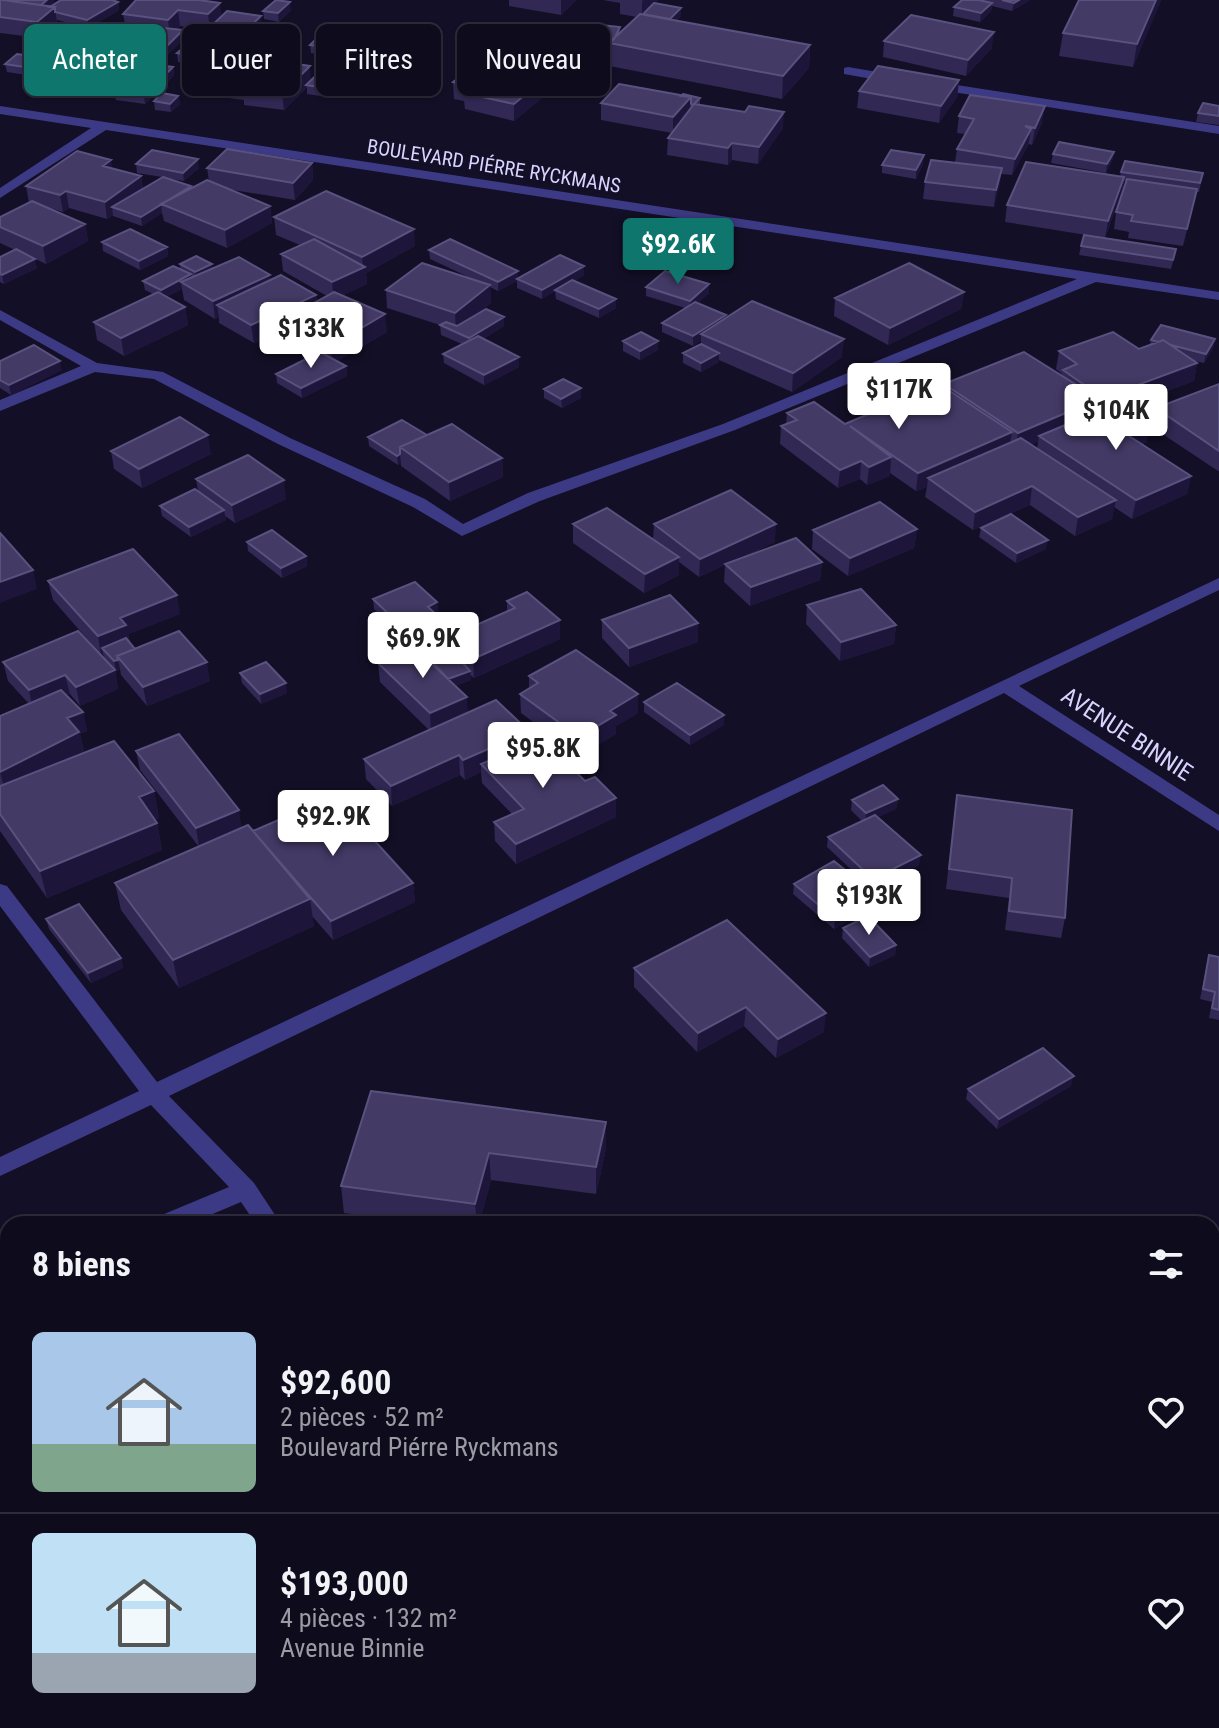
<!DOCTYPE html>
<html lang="fr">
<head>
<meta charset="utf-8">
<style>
  :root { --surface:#0e0b1c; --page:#171425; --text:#f1f3f6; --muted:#9b9ba3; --line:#2e2b3b; --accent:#0f766e }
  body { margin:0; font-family:"Roboto Condensed",sans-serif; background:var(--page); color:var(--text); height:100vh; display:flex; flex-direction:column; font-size:30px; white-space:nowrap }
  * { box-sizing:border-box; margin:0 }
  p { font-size:26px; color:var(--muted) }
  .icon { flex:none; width:44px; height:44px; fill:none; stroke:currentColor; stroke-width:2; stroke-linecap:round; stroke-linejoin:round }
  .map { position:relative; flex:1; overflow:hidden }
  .drawer { position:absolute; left:0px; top:1216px; width:1220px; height:512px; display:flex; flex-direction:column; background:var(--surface); border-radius:24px 24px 0 0; box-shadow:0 2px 6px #0004,0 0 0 2px var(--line) }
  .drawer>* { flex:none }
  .banner { position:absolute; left:24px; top:24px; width:800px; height:72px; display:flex; gap:16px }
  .price { position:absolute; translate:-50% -68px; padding:0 18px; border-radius:8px; background:#fff; color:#222; font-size:26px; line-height:52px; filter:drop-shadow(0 2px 4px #0008) }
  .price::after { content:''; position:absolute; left:50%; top:48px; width:24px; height:18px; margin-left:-12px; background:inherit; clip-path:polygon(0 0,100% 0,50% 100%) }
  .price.on { background:var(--accent); color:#fff }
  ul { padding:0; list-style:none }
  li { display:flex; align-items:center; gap:24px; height:200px; padding:0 32px }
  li+li { border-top:2px solid var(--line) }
  li span { display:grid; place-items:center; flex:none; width:224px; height:160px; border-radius:12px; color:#555 }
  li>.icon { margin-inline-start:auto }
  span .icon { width:96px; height:96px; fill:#fffc; stroke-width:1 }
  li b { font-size:34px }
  h2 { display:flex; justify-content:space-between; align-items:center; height:96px; padding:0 32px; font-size:34px }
  .tag { padding:0 28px; border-radius:12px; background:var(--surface); box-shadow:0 2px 6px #0004,0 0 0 2px var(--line); font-size:28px; line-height:72px }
  .tag.on { background:var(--accent); color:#fff }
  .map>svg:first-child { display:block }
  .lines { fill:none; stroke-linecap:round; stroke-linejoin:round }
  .minor { fill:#3d3a85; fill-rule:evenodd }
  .wall { fill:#312854; fill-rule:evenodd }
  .shaded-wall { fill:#1d163a }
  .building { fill:#433a66; stroke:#5a527e; stroke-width:2 }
  .labels { text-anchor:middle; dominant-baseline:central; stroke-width:6; stroke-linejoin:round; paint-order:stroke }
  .far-street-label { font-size:20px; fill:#d9d4ff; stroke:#130f26 }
  .street-label { font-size:24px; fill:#d9d4ff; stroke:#130f26 }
</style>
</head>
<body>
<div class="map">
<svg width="1219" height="1728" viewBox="0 0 1219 1728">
  <rect width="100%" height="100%" fill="#130f26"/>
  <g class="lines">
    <path class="minor" d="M848,67L895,75L901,79L895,83L844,74V68Z
      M931,81L1219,126V134L927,88V82Z
      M0,106L1219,292V300L1096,282L735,430L540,501L462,536L413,507L278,444L154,379L95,372L0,411V400L81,366L0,320V310L97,363L163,372L290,438L425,499L463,524L528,493L723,424L1077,279L106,130L0,198V188L91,128L0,114Z
      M1219,578V590L1019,686L1219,815V831L1004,693L169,1096L254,1183L281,1224H256L241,1202L189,1224H153L157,1217L229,1187L151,1105L0,1176V1157L139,1091L0,906V884L7,886L157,1082Z
      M8,1286V1313L0,1316V1289Z
      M598,1720H629L632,1728H601Z"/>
  </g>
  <path class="wall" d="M0,0L55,3L118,2L119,10L89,28L57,20V23L40,38L0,33Z
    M136,0L222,16L262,24L240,45L206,40L205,32L207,30L180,26L177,29L184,39L167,55L160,54V57L151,64L173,67L174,75L145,104L116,100L114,92L130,77L120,75L121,79L105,93L56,85L54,76L102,68L101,63L146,46V44L157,34L126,29L123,14Z
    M509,0H576L561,15L509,6Z
    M603,0H658L655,3L681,16L676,21L810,45L809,68L782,99L609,66V55L606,60L567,56V48L620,27V32L637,17L620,14V3Z
    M962,0H1030L1012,11L992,6L991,11L980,22L953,16L954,7Z
    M1079,0H1161L1133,67L1059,56L1063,33Z
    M291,10L279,22L264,19L263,11Z
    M884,41L992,48L966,76L883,57Z
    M310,45L359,46L357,48L376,59L358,73L334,98L307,94V87L284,110L244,105V100L214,96L212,79L222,69L178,62L177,53L240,56L311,81L341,64L347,58L311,53Z
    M5,64L37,65L26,75L7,72Z
    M560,66V83L514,121L465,109L464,101L454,99L453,82Z
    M959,80L957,97L939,123L857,108L859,91Z
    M178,96L180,104L171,112L155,110L154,101Z
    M681,96L700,98V104L783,128L758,164L732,160L728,165L667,155L668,138L672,133L601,120V103Z
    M1219,106V125L1196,122L1198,113Z
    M959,116L1042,123L1032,145L1029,144L1012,175L1001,174L994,207L923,199L925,182L955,162L957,149L965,134L957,133Z
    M1114,152L1112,161L1106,173L1051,163L1053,154Z
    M312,163L313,180L295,200L227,189L270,206L272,223L227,248L164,221L162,213L142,226L113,216V215L107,219L69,208L63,212L46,207L85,224L88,241L46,264L31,257L37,268L4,284L0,282V257L15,250L0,243V217L29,203L26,186L113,169L141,176L143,189L162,177L137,173L136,164L199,168L184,181L165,178L191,188L209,181L207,168Z
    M923,164L916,179L882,173V165Z
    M1121,172L1203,173L1199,192H1197L1183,246L1128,238L1129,232L1114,229L1116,212L1126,181H1124L1121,194L1105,238L1005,222L1007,205L1120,177Z
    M274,217L415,246L366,273L367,284L343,295L387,332L337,361L346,366L347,376L302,398L277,383L276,374L313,355L294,346L293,324L254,343L219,323V317L215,319L184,300L182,289L166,297L185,307L188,325L124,356L97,340L94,322L153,294L145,290L143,281L180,269V264L213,269L271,280L316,295L317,301L327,296L283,271L281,254L300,245L276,235Z
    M102,242L167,247L168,256L140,270L103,251Z
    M1081,246L1174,258L1171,269L1079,255Z
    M429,250L518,278L584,266V275L574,281L616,299V308L599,318L556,299L555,291L542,299L517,288V281L498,291L490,287L491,303L479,313L504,326L483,339L519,367L484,385L444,363L443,354L462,344L441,335L440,325L387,308L386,290L477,281L430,259Z
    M709,284V293L698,303L726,315V318L842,357L792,392L719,360V362L701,372L683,363V353L701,344V340L693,346L662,332V323L685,308L646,296V287Z
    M964,292L961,309L888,345L834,316L835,298Z
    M1215,339L1213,348L1204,363L1195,361L1197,363L1194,381L1124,407L1147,442L1142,444L1191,476L1187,494L1132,519L1114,507L1112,519L1075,536L1030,505L973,530L925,497L927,487L916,491L890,473V476L867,485L860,479L838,488L780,444L781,426L786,424L787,413L845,424L943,387L944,384L1062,376V374L1056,369L1059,351L1139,349L1150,345L1151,340ZM1038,442L1037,449L1031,445Z
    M623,341L658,350L640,360L623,351Z
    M0,361L62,370L11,395L0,388Z
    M1219,384V471H1218L1152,427L1156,408Z
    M581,388V398L562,408L544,398V389Z
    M427,435L502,458L503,477L450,501L401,466V463L398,465L369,446L368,437Z
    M111,451L211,454L142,488L114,469Z
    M196,479L286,499L235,523L225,516L226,520L191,537L162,516L160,506L198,491Z
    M573,524L653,539L654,524L775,542L742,558L822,562L820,580L750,606L724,582L725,565L699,577L679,562V575L644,593L573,543Z
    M981,528L1046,549L1016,563L979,537Z
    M917,529L914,548L848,576L812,549L813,530Z
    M247,542L306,556L307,566L282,578L248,551Z
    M48,581L180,614L128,634L130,642L135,649L210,681L147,706L121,675L120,669L116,671L104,658L103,654L101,655L53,600Z
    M373,599L437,602L438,612L435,613L452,636L507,612V601L560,639L474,678L470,675L471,680L455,686L468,713L534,741L616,817L516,864L495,841L494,822L512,814L482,783L481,772L465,780L460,775L392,806L366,779L364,759L429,730L380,682L378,663L419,652L374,609Z
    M807,605L896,625L894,644L840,661L806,624Z
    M602,620L698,642L629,667L602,638Z
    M3,662L115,670L118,689L80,706L70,694L66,695L83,712L87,731L80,734L84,751L65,760L154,791L159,818L155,820L157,823L162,850L47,898L0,831V716L29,704L8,681Z
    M240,673L287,693L261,704L242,683Z
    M529,676L638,694V713L616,726V734L579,756L521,713L520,694L529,688Z
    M644,702L724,715V725L690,745L644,712Z
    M136,751L242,828L413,883L415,902L333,940L312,916L314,926L179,988L121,910L115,883L199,847L140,770Z
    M957,795L1065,918L1061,938L1005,930L1009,898L946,889Z
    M898,799L896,809L878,817L919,865L872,889L827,847L828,837L862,821L851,810L852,800Z
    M794,884L876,895L875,905L834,929L793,894Z
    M46,919L121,958L123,968L91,983L49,929Z
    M843,928L896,945L895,955L869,967L842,938Z
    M1209,955L1219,957V1020L1209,1018L1212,1002L1200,999Z
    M634,968L824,1032L776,1058L744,1026L697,1052L634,987Z
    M1071,1086L997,1129L966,1099L968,1089Z
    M606,1122V1149L596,1194L491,1180L479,1224H428L344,1213L341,1186Z
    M1212,1510L1219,1512V1672L1212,1671Z
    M8,1583V1620L0,1599V1595Z
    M345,1720H440L441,1724L435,1728H350Z"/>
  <path class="shaded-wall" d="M47,0H54L55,3L47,9L35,10Z
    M561,0H576L561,15Z
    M643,0H658L642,18V2Z
    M1019,0H1030L1012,11L1014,3Z
    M1156,0H1161L1160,4L1133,67L1137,44Z
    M118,2L119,10L89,28L87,20Z
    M290,2L291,10L279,22L278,13Z
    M220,3L222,19L210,30L208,14Z
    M992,3L991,11L980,22L981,13Z
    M55,7L57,23L40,38L37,22Z
    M681,8V16L660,38V30Z
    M178,10L180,26L170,36L168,20Z
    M261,16L262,24L240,45L239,37Z
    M183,30L184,39L167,55L166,47Z
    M994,32L992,48L966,76L968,60Z
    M359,37V46L347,58V50Z
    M810,45L809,68L782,99L783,76Z
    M609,46V55L606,60V52Z
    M159,48L160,57L134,77L133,69Z
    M239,49L240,58L227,70L226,61Z
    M375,51L376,59L358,73L334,98L333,89L357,65Z
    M36,57L37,65L26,75L24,67Z
    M310,66L311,82L284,110L282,94Z
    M560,66V83L514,121V104Z
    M173,67L174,75L145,104L144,96Z
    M120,71L121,79L105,93L104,84Z
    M959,80L957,97L939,123L941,106Z
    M178,96L180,104L171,112L170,104Z
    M691,97L690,114L673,133V117Z
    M1045,106L1042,123L1032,145L1035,128Z
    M784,112L783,128L758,164L759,147Z
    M1031,129L1028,146L1012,175L1015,159Z
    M732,143V160L728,165V148Z
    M1114,152L1112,161L1106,173L1107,164Z
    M924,155L923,164L916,179V170Z
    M198,159L199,168L184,181L183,173Z
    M111,160L114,177L103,166Z
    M312,163L313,180L295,200L293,183Z
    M1002,168L1000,185L994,207L996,190Z
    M141,176L143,193L112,207L113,215L107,219L105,202Z
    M1124,177L1121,194L1105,238L1108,221Z
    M1197,189L1194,206L1183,246L1187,229Z
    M66,191L69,208L63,212L60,195Z
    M161,204L162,213L142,226L141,217Z
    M270,206L272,223L227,248L225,230Z
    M85,224L88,241L46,264L43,246Z
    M414,229L415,246L366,273L367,284L334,300L332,282L363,268L362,257Z
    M167,247L168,256L140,270L139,261Z
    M35,259L37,268L4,284L2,275Z
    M212,264L213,273L197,281L195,272Z
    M584,266V275L542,299V290Z
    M518,271V279H517V281L498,291V282Z
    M191,274L193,283L181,282L182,289L163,299L161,290Z
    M270,275L272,293L217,305L219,317L215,319L213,301Z
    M709,284V293L690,310V301Z
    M490,285L491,303L456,331L455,313Z
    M964,292L961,309L888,345L890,328Z
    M316,295L318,312L292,315L293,324L254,343L251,325Z
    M616,299V308L599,318V309Z
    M185,307L188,325L124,356L121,338Z
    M385,314L387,332L332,364L331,346Z
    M726,315L725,324L701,334V340L693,346V336Z
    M504,317V326L469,347V338Z
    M844,339L842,357L792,392L793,373Z
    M1215,339L1213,348L1204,363L1206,354Z
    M658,341V350L640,360V351Z
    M719,353V362L701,372V363Z
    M519,357V367L484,385V375Z
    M60,361L62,370L11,395L9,385Z
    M1197,363L1194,381L1100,416L1103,398Z
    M346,366L347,376L302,398L301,388Z
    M581,388V398L562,408L561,399Z
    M1099,399L1096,417L1039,436L1038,442L1015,451L1018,433Z
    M1150,424L1147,442L1122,452L1126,434Z
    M1012,432L1009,450L928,478L927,487L916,491L918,473Z
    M208,435L211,454L142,488L139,469Z
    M400,454L401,463L398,465L397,456Z
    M891,457L890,476L867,485L869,467Z
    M502,458L503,477L450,501L449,482Z
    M861,461L860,479L838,488L840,470Z
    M1191,476L1187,494L1132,519L1136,500Z
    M284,480L286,499L235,523L232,505Z
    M1032,486L1030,505L973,530L975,512Z
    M1116,500L1112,519L1075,536L1078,517Z
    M224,510L226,520L191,537L189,527Z
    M776,524L775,542L699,577L700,559Z
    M917,529L914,548L848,576L850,558Z
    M1048,540L1046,549L1016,563L1017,553Z
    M306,556L307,566L282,578L281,568Z
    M679,557V575L644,593L645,574Z
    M822,562L820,580L750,606L751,587Z
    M33,570L37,589L0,603V582Z
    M177,595L180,614L128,634L130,644L102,648L103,654L101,655L98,636L120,618Z
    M437,602L438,612L429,616L428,607Z
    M560,620V639L474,678L473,659Z
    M698,623V642L629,667V648Z
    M896,625L894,644L840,661L841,642Z
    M452,629V639L449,637V640L423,651L419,647V643Z
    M118,660L120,669L116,671L114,661Z
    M207,662L210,681L147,706L143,687Z
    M115,670L118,689L80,706L76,687Z
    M470,671L471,680L447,689V679Z
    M65,675L70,694L33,709L29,690Z
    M286,683L287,693L261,704L260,694Z
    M638,694V713L616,726V734L579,756V737L610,711Z
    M467,697L468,716L431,732L430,713Z
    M83,712L87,731L80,734L84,751L5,791L0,772L67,718Z
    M724,715V725L690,745V735Z
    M534,736L535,755L515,764L514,745Z
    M509,740L510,759L481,764V772L465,780L463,760Z
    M459,755L460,775L392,806L391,786Z
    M154,791L159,818L144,824L139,797Z
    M616,798V817L516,864V844Z
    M898,799L896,809L865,823L866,813Z
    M239,810L242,829L199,847L196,828Z
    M157,823L162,850L47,898L40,871Z
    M921,855L919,865L872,889L873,879Z
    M413,883L415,902L333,940L331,921Z
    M876,895L875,905L834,929L835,919Z
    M310,899L314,926L179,988L173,960Z
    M896,945L895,955L869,967L870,957Z
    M121,958L123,968L91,983L88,973Z
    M746,1007L744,1026L697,1052L698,1033Z
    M826,1013L824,1032L776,1058L778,1039Z
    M1074,1076L1071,1086L997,1129L999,1119Z
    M606,1122V1149L596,1194V1167Z
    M489,1153L491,1180L479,1224H477L475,1204Z
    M433,1720H440L441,1724L435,1728H420Z"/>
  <path class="building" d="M0,0H3L55,7L37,22L0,17Z
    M3,0H47L41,5Z
    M61,0H112L118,2L87,20L55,12V7H50Z
    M136,0H199L220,3L208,14L178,10L168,20L123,14Z
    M276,0L290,2L278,13L263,11Z
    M962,0H979L992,3L981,13L954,7Z
    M1002,0H1019L1014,3Z
    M1079,0H1156L1137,44L1063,33Z
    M654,3L681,8L670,19L643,14Z
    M227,11L261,16L239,37L205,32Z
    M640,14L810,45L783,76L609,43Z
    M911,15L994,32L968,60L884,41Z
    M582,23L620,27L614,39L609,43V46L606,52L567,48Z
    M164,28L183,30L166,47L146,44Z
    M323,32L359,37L347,50L310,45Z
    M191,41L239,49L226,61L177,53Z
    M128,43L159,48L133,69L101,63Z
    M357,48L375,51L357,65L333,89L306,85L330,62L341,64Z
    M493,51L560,66L514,104L464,93L472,87L453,82Z
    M17,54L36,57L24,67L5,64Z
    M236,55L310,66L282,94L242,88L246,84L212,79Z
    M70,63L120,71L104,84L54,76Z
    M144,63L173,67L144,96L114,92Z
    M878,66L959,80L941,106L859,91Z
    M619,84L691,97L673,117L601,103Z
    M162,93L178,96L170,104L154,101Z
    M683,94L700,98L693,105L691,104V97L681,96Z
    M970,95L1045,106L1035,128L1025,126L1031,129L1015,159L957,149L974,119L959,116Z
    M1203,103L1219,106V116L1198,113Z
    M694,104L745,112L749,106L784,112L759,147L732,143L728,148L668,138Z
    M1059,142L1114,152L1107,164L1053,154Z
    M227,149L312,163L293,183L207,168Z
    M152,150L198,159L183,173L136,164Z
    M891,150L924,155L916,170L882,165Z
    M77,151L111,160L103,166L141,176L105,202L66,191L60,195L26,186Z
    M931,160L1002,168L996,190L925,182Z
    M1125,161L1203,173L1200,183L1121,172Z
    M1026,162L1124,177L1108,221L1007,205Z
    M163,177L191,186L141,217L112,207Z
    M1127,179L1197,189L1187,229L1131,221L1133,215L1116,212Z
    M207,180L270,206L225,230L161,204Z
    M326,191L414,229L362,257L274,217Z
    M32,201L85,224L43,246L0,227V217Z
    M130,229L167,247L139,261L102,242Z
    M1084,235L1176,249L1173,260L1081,246Z
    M314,239L365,267L332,282L281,254Z
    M450,239L518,271L498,282L429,250Z
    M16,249L35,259L2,275L0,274V257Z
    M560,255L584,266L542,290L517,279Z
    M196,256L212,264L195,272L180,264Z
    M239,257L270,275L213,301L181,282Z
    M422,263L490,285L455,313L386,290Z
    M909,263L964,292L890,328L835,298Z
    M173,266L191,274L161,290L143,281Z
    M665,271L709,284L690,301L646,287Z
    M281,275L316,295L251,325L217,305Z
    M572,280L616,299L599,309L555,290Z
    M158,292L185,307L121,338L94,322Z
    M334,292L385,314L331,346L292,328L305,321L292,315Z
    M752,301L844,339L793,373L701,334Z
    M695,302L726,315L693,336L662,323Z
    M486,309L504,317L469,338L440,325L446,322L457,326Z
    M1161,325L1215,339L1206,354L1171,345L1163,340L1158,342L1151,340Z
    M641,332L658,341L640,351L623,341Z
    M1113,332L1139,349L1163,340L1197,363L1103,398L1063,370L1077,364L1059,351Z
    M478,336L519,357L484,375L443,354Z
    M701,344L719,353L701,363L683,353Z
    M34,345L60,361L9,385L0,380V361Z
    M320,352L346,366L301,388L276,374Z
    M1024,352L1099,399L1018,433L944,384Z
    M563,379L581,388L561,399L544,389Z
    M939,384L1012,432L918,473L850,426L891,457L869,467L861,461L840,470L781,426L797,420L787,413L814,402L845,424Z
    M1219,384V451L1156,408Z
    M1118,403L1150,424L1126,434L1191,476L1136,500L1039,436Z
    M180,417L208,435L139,469L111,451Z
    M402,420L427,435L400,447V454L397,456L368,437Z
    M452,424L502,458L449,482L400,447Z
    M1021,438L1116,500L1078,517L1032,486L975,512L928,478Z
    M248,455L284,480L232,505L196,479Z
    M195,489L224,510L189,527L160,506Z
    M731,490L776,524L700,559L654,524Z
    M880,502L917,529L850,558L813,530Z
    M607,508L679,557L645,574L573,524Z
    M1011,514L1048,540L1017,553L981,528Z
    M272,530L306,556L281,568L247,542Z
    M0,533L33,570L0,582Z
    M796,538L822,562L751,587L725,564Z
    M133,549L177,595L120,618L126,625L98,636L48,581Z
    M415,582L437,602L428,607L452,629L419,643L373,599Z
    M861,589L896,625L841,642L807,605Z
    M527,592L560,620L473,659L449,637L515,608L507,601Z
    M670,595L698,623L629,648L602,620Z
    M78,631L115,670L76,687L65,675L29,690L3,662Z
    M179,631L207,662L143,687L117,656Z
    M126,638L135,649L117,656L118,660L114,661L102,648Z
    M441,638L470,671L448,679L418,646Z
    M415,648L467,697L430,713L378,663Z
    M576,650L638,694L610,711L616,715L579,737L520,694L538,683L529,676Z
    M266,662L286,683L260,694L240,673Z
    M677,683L724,715L690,735L644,702Z
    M61,690L83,712L67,718L79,732L0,772V716Z
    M496,700L534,736L514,745L509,740L463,760L459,755L391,786L364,759Z
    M179,734L239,810L196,828L136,751Z
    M542,738L585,781L595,777L616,798L516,844L494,822L524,809L481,764Z
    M114,741L154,791L139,797L157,823L40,871L0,814V786Z
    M883,785L898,799L866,813L852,800Z
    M957,795L1072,810L1065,918L1009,911L1012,878L949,869Z
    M334,796L413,883L331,921L253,831Z
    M875,815L921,855L873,879L828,837Z
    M248,825L310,899L173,960L115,883Z
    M834,861L876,895L835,919L794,884Z
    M79,904L121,958L88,973L46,919Z
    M868,916L896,945L870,957L843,928Z
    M727,920L826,1013L778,1039L746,1007L698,1033L634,968Z
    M1209,955L1219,957V1010L1212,1008L1215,992L1203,989Z
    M1043,1048L1074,1076L999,1119L968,1089Z
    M371,1091L606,1122L596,1167L489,1153L475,1204L341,1186Z
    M802,1216L845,1224H800Z
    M1212,1510L1219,1512V1639L1212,1638Z
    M8,1583V1600L0,1597Z
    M349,1720H433L420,1728H354Z"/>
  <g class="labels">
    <g class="far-street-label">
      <text transform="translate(494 166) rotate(9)">BOULEVARD PIÉRRE RYCKMANS</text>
    </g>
    <g class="street-label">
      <text transform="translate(1127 734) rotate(33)">AVENUE BINNIE</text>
    </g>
  </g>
</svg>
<b class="price on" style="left:678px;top:286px">$92.6K</b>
<b class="price" style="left:311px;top:370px">$133K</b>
<b class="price" style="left:899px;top:431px">$117K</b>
<b class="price" style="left:1116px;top:452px">$104K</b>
<b class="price" style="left:423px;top:680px">$69.9K</b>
<b class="price" style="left:543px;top:790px">$95.8K</b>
<b class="price" style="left:333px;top:858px">$92.9K</b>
<b class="price" style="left:869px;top:937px">$193K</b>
<div class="banner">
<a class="tag on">Acheter</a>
<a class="tag">Louer</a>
<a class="tag">Filtres</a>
<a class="tag">Nouveau</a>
</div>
<section class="drawer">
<h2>8 biens<svg class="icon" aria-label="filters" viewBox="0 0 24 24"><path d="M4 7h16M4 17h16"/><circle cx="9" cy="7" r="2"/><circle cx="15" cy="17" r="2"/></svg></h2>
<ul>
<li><span style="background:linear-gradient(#a9c7e8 70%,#7fa58c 0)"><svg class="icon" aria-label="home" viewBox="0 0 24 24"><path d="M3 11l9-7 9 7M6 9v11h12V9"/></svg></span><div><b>$92,600</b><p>2 pièces · 52 m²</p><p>Boulevard Piérre Ryckmans</p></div><svg class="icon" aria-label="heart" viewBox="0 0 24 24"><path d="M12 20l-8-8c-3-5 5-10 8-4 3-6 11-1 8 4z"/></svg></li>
<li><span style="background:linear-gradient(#bfe0f5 75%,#9aa5b1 0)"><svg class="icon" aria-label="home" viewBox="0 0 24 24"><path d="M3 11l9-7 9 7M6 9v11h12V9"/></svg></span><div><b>$193,000</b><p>4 pièces · 132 m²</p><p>Avenue Binnie</p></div><svg class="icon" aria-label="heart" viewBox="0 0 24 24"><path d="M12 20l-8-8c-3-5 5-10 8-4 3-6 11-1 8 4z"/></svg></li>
</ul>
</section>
</div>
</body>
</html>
